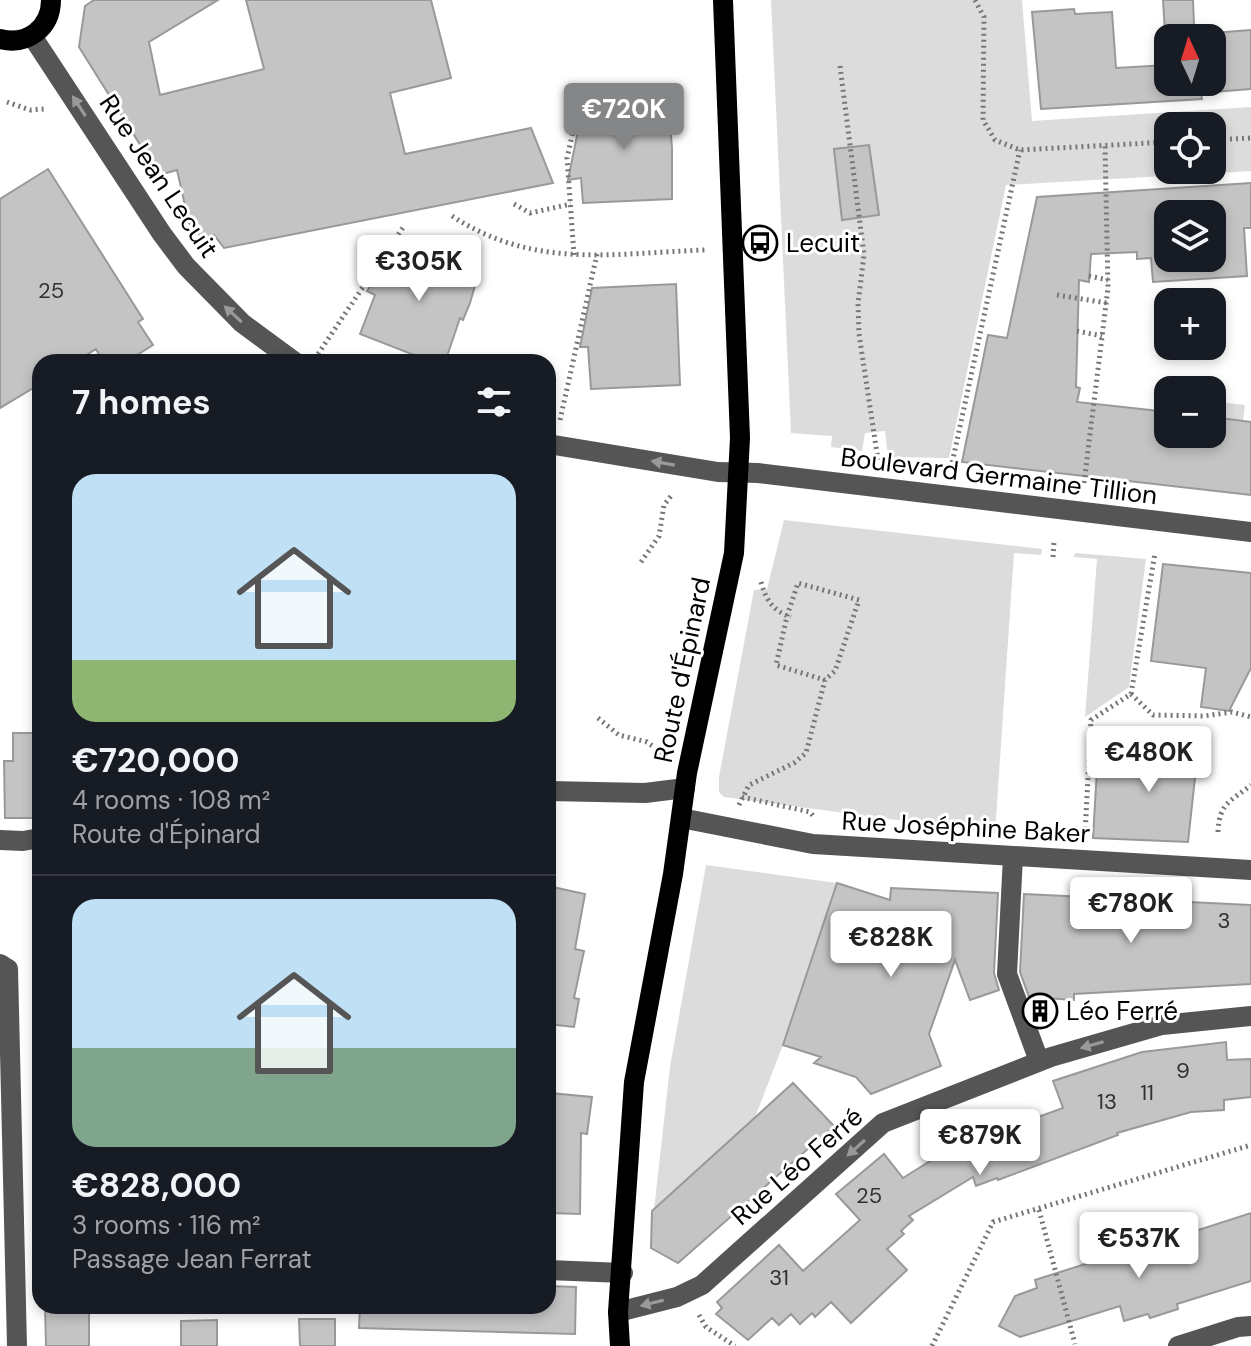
<!DOCTYPE html>
<html lang="en">
<head>
<meta charset="utf-8">
<style>
  :root { --surface:#171b24; --page:#242831; --text:#f1f3f6; --muted:#9ea1a6; --line:#363941; --accent:#858687 }
  body { margin:0; font-family:"DM Sans",sans-serif; background:var(--page); color:var(--text); height:100vh; display:flex; flex-direction:column; font-size:30px; white-space:nowrap }
  * { box-sizing:border-box; margin:0 }
  p { font-size:26px; color:var(--muted) }
  .icon { flex:none; width:44px; height:44px; fill:none; stroke:currentColor; stroke-width:2; stroke-linecap:round; stroke-linejoin:round }
  .map { position:relative; flex:1; overflow:hidden }
  .sheet { position:absolute; left:32px; top:354px; width:524px; height:960px; display:flex; flex-direction:column; background:var(--surface); border-radius:24px; box-shadow:0 4px 12px #0003 }
  .sheet>* { flex:none }
  .needle { width:52px; rotate:356deg }
  .tools { position:absolute; left:1154px; top:24px; display:grid; gap:16px }
  .tools a { display:grid; place-items:center; width:72px; height:72px; border-radius:16px; background:var(--surface); box-shadow:0 4px 12px #0003; font-size:40px }
  .price { position:absolute; translate:-50% -68px; padding:0 18px; border-radius:8px; background:#fff; color:#222; font-size:26px; line-height:52px; filter:drop-shadow(0 2px 4px #0008) }
  .price::after { content:''; position:absolute; left:50%; top:48px; width:24px; height:18px; margin-left:-12px; background:inherit; clip-path:polygon(0 0,100% 0,50% 100%) }
  .price.selected { background:var(--accent); color:#fff }
  ul { padding:0; list-style:none }
  li { display:grid; align-content:center; gap:16px; height:424px; padding:0 40px }
  li+li { border-top:2px solid var(--line) }
  li span { display:grid; place-items:center; height:248px; border-radius:24px; color:#555 }
  li>.icon { margin-inline-start:auto }
  span .icon { width:144px; height:144px; fill:#fffc; stroke-width:1 }
  li b { font-size:34px }
  h2 { display:flex; justify-content:space-between; align-items:center; height:96px; padding:0 40px; font-size:34px }
  .map>svg:first-child { display:block }
  .green { fill:#dcdcdc; fill-rule:evenodd }
  .building { fill:#c4c4c4; stroke:#999; stroke-width:2; fill-rule:evenodd }
  .lines { fill:none; stroke-linecap:round; stroke-linejoin:round }
  .path { stroke:#777; stroke-width:5; stroke-dasharray:2 4; stroke-linecap:butt }
  .minor { stroke:#555; stroke-width:20 }
  .major { stroke:#000; stroke-width:20 }
  .oneway { fill:#999 }
  .labels { text-anchor:middle; dominant-baseline:central; stroke-width:6; stroke-linejoin:round; paint-order:stroke }
  .number-label { font-size:22px; fill:#313131 }
  .street-label { font-size:26px; fill:#000; stroke:#fff }
  .poi-label { font-size:26px; fill:#000; stroke:#fff; text-anchor:start }
</style>
</head>
<body>
<div class="map">
<svg width="1251" height="1346" viewBox="0 0 1251 1346">
  <rect width="100%" height="100%" fill="#fff"/>
  <path class="green" d="M771,0H1022L1032,121L1251,107V171L1006,185L949,458L888,457L885,431L865,433L862,451L831,447L832,436L791,433ZM1168,126H1212V170H1168Z
    M1212,401L1245,405L1243,421L1212,417Z
    M784,520L1042,549L1041,555L1014,553L995,833L724,797L719,792V777L754,590L767,589Z
    M1076,553L1146,559L1129,687L1085,717L1097,559L1073,557Z
    M706,865L837,883L783,1045L754,1120L654,1210L670,1067Z"/>
  <path class="building" d="M94,0H218L149,42L160,95L264,69L246,0H431L451,78L390,93L405,154L531,128L553,183L224,248L214,235L205,242L189,223L177,170L159,175L79,47L85,6Z
    M1163,0H1193L1194,25H1200V34L1251,30V89L1201,93L1202,99L1041,109L1032,12L1074,9L1075,14L1112,12L1116,68L1167,65ZM1168,38H1212V82H1168Z
    M668,98L672,148V199L583,203L581,178L568,180L584,101Z
    M869,145L879,215L842,220L834,149Z
    M48,169L143,319L138,322L153,345L126,362H103L96,349L75,362H40V384L0,408V199Z
    M1251,183V228H1244L1247,276L1153,282L1151,258L1137,259V252L1091,254L1089,282L1079,280L1076,387L1080,388L1077,402L1168,412V434H1212V417L1251,422V495L962,462L988,335L1007,338L1037,197ZM1168,214H1212V258H1168Z
    M401,242L479,272L470,303L463,320L460,318L445,362H432L360,334L375,295L367,291Z
    M676,284L680,385L591,389L588,347H580L592,288Z
    M1163,564L1251,573V668L1229,711L1201,707L1206,668L1151,661Z
    M13,733H40V791H34V818H5L4,761H13Z
    M1144,734L1199,741L1188,842L1093,838L1097,769L1139,771Z
    M837,883L890,900L891,888L998,893L994,973L999,990L970,1000L955,960L929,1034L941,1066L871,1094L856,1077L814,1063L821,1057L783,1045Z
    M548,886L585,894L575,949L584,951L574,998L579,999L574,1027L548,1024Z
    M1024,894L1251,905V984L1074,994V1000L1029,997L1020,972Z
    M1226,1042L1227,1060L1251,1059V1097L1224,1100V1110L1191,1112L1117,1133L1118,1135L998,1180L997,1178L976,1186L973,1177L909,1216L913,1220L901,1231L904,1234L887,1249L907,1270L851,1323L831,1302L815,1317L812,1313L800,1324L791,1314L779,1325L772,1318L748,1340L716,1314L722,1308L717,1302L779,1245L803,1271L860,1220L836,1194L884,1154L903,1178L941,1154L935,1139L973,1125L978,1139L1063,1108L1053,1081L1142,1052Z
    M793,1083L834,1126L678,1263L651,1248L652,1211Z
    M550,1093L592,1097L587,1134L581,1133L580,1214L549,1213L548,1122Z
    M1251,1213V1281L1177,1304L1178,1309L1150,1318L1148,1314L1124,1321L1120,1306L1020,1337L999,1326L1015,1296L1037,1288L1035,1280L1104,1258L1106,1263L1128,1257L1181,1240L1180,1236Z
    M548,1286L576,1287L575,1334L359,1328L360,1306H548Z
    M45,1306H89V1346H46Z
    M299,1319H335V1346H300Z
    M217,1320V1346H181V1321Z"/>
  <g class="lines">
    <path class="path" d="M975,0L984,17L983,120L995,140L1020,150L1168,142
      M840,66L864,255L858,304L859,334L878,460
      M7,102L30,110L44,109
      M1212,140L1251,138
      M514,204L530,213L571,204
      M452,216C535,270 612,253 706,250
      M574,255L567,158L582,92
      M1089,276L1108,280
      M1057,295L1107,303
      M1077,331L1102,336
      M318,354L404,226
      M560,420L597,254
      M951,468L1020,150
      M1084,483L1108,288L1105,145
      M1053,557L1054,541
      M641,562L659,536L664,505L671,496
      M761,582C766,600 773,611 791,617
      M1131,694L1153,715L1204,716L1232,712L1251,717
      M598,718L619,735L647,742L666,756
      M742,797L810,812L815,818
      M739,805L749,785L794,763L806,753L825,680L835,671L859,600L798,583L787,616L776,665L825,680
      M1218,832C1219,802 1232,801 1251,785
      M1085,834L1091,720L1131,694L1155,553
      M1039,1210L1075,1344
      M699,1315L706,1327L735,1346
      M932,1346L993,1222L1251,1145"/>
    <path class="minor" d="M32,36L162,234L186,266L242,323L295,362
      M548,444L718,472L758,473L1251,532
      M548,791L645,793L685,788
      M681,818L813,844L1251,870
      M0,840L23,841L40,838
      M1013,856L1007,974L1039,1061
      M0,964L8,969L17,1346
      M548,1270L623,1273
      M618,1312L677,1297L702,1285L883,1123L1051,1057L1162,1025L1251,1016
      M1178,1346L1238,1327L1251,1326"/>
    <path class="major" d="M0,39C27,46 51,28 51,0
      M620,1346L618,1312L634,1082L673,874L687,773L734,553L740,438L723,0"/>
  </g>
  <defs><path id="oneway-solid" d="M-6-.8H1V-3.2L6.5 0L1 3.2V.8H-6Z" transform="scale(2)"/></defs>
  <g class="oneway">
    <use href="#oneway-solid" transform="translate(79 106) rotate(-123)"/>
    <use href="#oneway-solid" transform="translate(233 314) rotate(-137)"/>
    <use href="#oneway-solid" transform="translate(663 463) rotate(-170)"/>
    <use href="#oneway-solid" transform="translate(1092 1045) rotate(164)"/>
    <use href="#oneway-solid" transform="translate(856 1148) rotate(138)"/>
    <use href="#oneway-solid" transform="translate(652 1303) rotate(166)"/>
  </g>
  <defs>
    <g id="bus-ring" transform="scale(1.8)"><circle r="9.5" fill="#fff" stroke="#000" stroke-width="1.5"/><path d="M-5-6H5V4H4V6H2V4H-2V6H-4V4H-5ZM-3.5-4V0h7V-4ZM-3.5 1.2v1.5H-2V1.2ZM2 1.2v1.5H3.5V1.2Z" fill="#000"/></g>
    <g id="building-ring" transform="scale(1.8)"><circle r="9.5" fill="#fff" stroke="#000" stroke-width="1.5"/><path d="M-4-6H4V6H1V3H-1V6H-4ZM-2.5-4.3h1.7v1.8h-1.7ZM.8-4.3h1.7v1.8H.8ZM-2.5-1h1.7V.8h-1.7ZM.8-1h1.7V.8H.8Z" fill="#000"/></g>
  </defs>
  <g fill-rule="evenodd">
    <use href="#bus-ring" x="760" y="243"/>
    <use href="#building-ring" x="1040" y="1011"/>
  </g>
  <g class="labels">
    <g class="number-label">
      <text x="51" y="290">25</text>
      <text x="1224" y="920">3</text>
      <text x="1183" y="1070">9</text>
      <text x="1147" y="1092">11</text>
      <text x="1107" y="1101">13</text>
      <text x="869" y="1195">25</text>
      <text x="779" y="1277">31</text>
    </g>
    <g class="street-label">
      <text transform="translate(159 176) rotate(56)">Rue Jean Lecuit</text>
      <text transform="translate(999 476) rotate(7)">Boulevard Germaine Tillion</text>
      <text transform="translate(682 670) rotate(-78)">Route d'Épinard</text>
      <text transform="translate(966 827) rotate(3)">Rue Joséphine Baker</text>
      <text transform="translate(797 1166) rotate(-41)">Rue Léo Ferré</text>
    </g>
    <g class="poi-label">
      <text x="786" y="243">Lecuit</text>
      <text x="1066" y="1011">Léo Ferré</text>
    </g>
  </g>
</svg>
<div class="tools">
<a><svg class="needle" viewBox="-14 -14 28 28"><path d="M0-13l5 13h-10z" fill="#e53935"/><path d="M0 13l5-13h-10z" fill="#9ea1a6"/></svg></a>
<a><svg class="icon" aria-label="locate" viewBox="0 0 24 24"><circle cx="12" cy="12" r="6"/><path d="M12 2v4M12 18v4M2 12h4M18 12h4"/></svg></a>
<a><svg class="icon" aria-label="layers" viewBox="0 0 24 24"><path d="M12 4l9 5-9 5-9-5zM3 14l9 5 9-5"/></svg></a>
<a>+</a>
<a>−</a>
</div>
<b class="price selected" style="left:624px;top:151px">€720K</b>
<b class="price" style="left:419px;top:303px">€305K</b>
<b class="price" style="left:1149px;top:794px">€480K</b>
<b class="price" style="left:1131px;top:945px">€780K</b>
<b class="price" style="left:891px;top:979px">€828K</b>
<b class="price" style="left:980px;top:1177px">€879K</b>
<b class="price" style="left:1139px;top:1280px">€537K</b>
<section class="sheet">
<h2>7 homes<svg class="icon" aria-label="filters" viewBox="0 0 24 24"><path d="M4 7h16M4 17h16"/><circle cx="9" cy="7" r="2"/><circle cx="15" cy="17" r="2"/></svg></h2>
<ul>
<li><span style="background:linear-gradient(#bfe0f5 75%,#8fb573 0)"><svg class="icon" aria-label="home" viewBox="0 0 24 24"><path d="M3 11l9-7 9 7M6 9v11h12V9"/></svg></span><div><b>€720,000</b><p>4 rooms · 108 m²</p><p>Route d'Épinard</p></div></li>
<li><span style="background:linear-gradient(#bfe0f5 60%,#7fa58c 0)"><svg class="icon" aria-label="home" viewBox="0 0 24 24"><path d="M3 11l9-7 9 7M6 9v11h12V9"/></svg></span><div><b>€828,000</b><p>3 rooms · 116 m²</p><p>Passage Jean Ferrat</p></div></li>
</ul>
</section>
</div>
</body>
</html>
